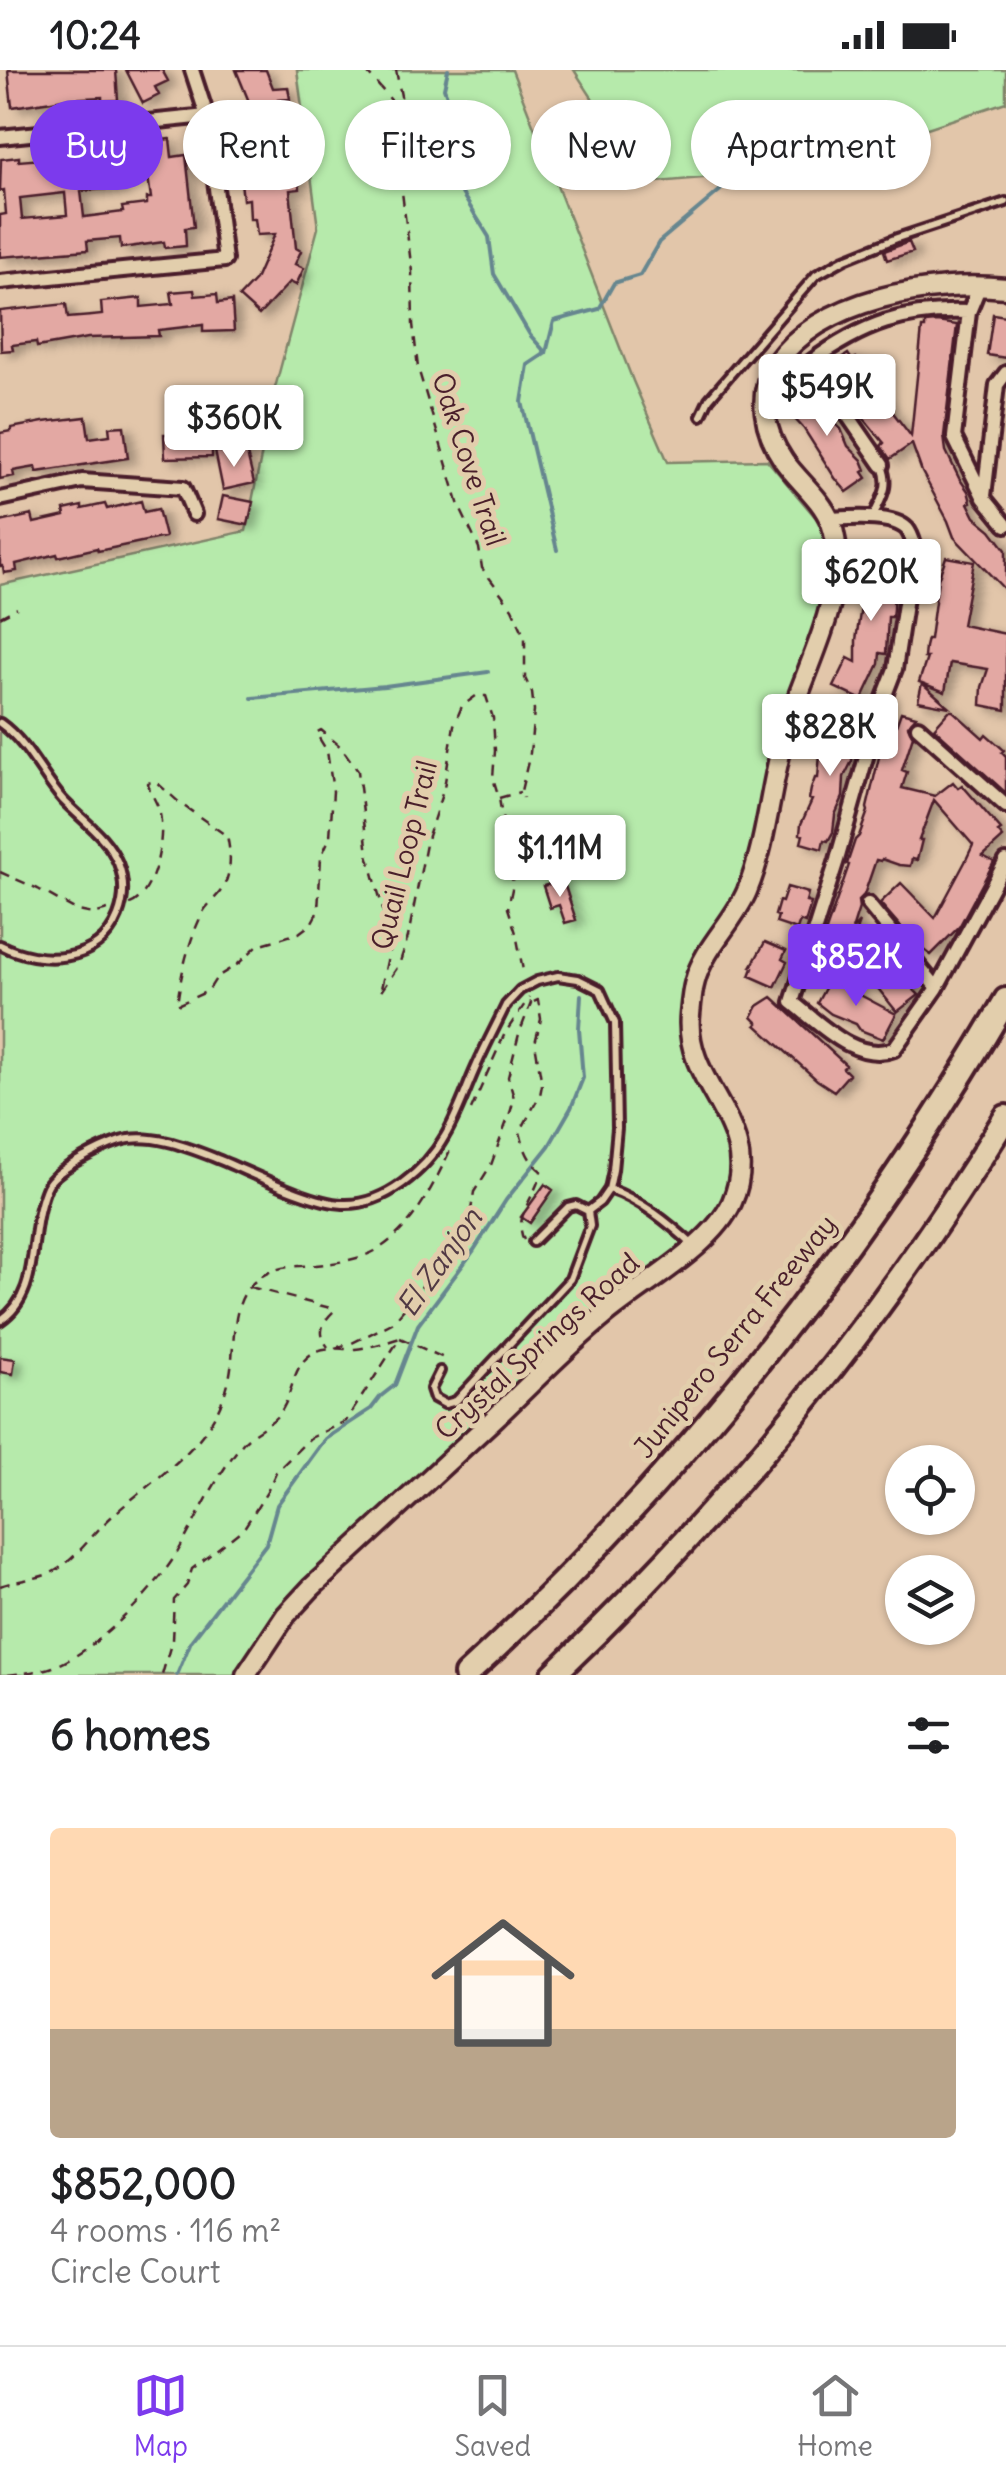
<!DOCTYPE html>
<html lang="en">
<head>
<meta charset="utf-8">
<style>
  :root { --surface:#fff; --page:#f2f2f2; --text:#202124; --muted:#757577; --line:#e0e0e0; --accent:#7c3aed }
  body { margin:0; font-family:Delius,sans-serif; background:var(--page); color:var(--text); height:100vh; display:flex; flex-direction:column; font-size:38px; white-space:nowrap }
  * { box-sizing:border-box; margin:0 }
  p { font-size:32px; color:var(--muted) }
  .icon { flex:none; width:55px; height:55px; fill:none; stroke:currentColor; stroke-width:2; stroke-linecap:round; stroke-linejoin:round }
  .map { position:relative; height:1605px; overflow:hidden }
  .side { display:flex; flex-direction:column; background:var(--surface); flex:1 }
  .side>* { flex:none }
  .guide { position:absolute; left:30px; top:30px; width:948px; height:90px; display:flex; gap:20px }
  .tools { position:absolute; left:885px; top:1375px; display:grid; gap:20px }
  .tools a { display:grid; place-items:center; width:90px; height:90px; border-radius:50%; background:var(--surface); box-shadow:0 2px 8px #0004; font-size:50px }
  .price { position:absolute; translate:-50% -85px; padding:0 22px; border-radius:10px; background:#fff; color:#222; font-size:32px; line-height:65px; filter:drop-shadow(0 2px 5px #0008) }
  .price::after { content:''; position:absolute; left:50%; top:60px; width:30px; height:22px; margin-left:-15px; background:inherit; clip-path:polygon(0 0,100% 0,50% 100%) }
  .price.active { background:var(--accent); color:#fff }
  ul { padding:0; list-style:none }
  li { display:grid; align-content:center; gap:20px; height:530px; padding:0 50px }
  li+li { border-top:2px solid var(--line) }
  li span { display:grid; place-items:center; height:310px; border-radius:10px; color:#555 }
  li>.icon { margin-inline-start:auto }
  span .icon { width:180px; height:180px; fill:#fffc; stroke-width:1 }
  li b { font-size:42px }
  h2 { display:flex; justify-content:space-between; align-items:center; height:120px; padding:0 50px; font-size:42px }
  .pill { padding:0 35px; border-radius:45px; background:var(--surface); box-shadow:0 2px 8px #0004; font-size:35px; line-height:90px }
  .pill.active { background:var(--accent); color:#fff }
  .status { display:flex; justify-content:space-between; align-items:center; height:70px; padding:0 50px; background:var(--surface); direction:ltr }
  .status svg { height:28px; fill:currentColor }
  .menu { display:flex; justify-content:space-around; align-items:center; height:140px; border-top:2px solid var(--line); background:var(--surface); font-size:28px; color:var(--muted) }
  .menu a { display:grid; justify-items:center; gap:5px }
  .menu .active { color:var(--accent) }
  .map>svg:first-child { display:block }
  .green { fill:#b6eaab; stroke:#80846b; stroke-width:2.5 }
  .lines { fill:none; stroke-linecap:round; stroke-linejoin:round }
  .stream { stroke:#66868f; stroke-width:4 }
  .building { fill:#e3a8a3; stroke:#4a1f2b; stroke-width:2.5; fill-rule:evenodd; filter:url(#shadow) }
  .lane-casing { stroke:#4a1f2b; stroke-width:14 }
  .street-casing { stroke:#4a1f2b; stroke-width:20 }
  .secondary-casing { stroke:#4a1f2b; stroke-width:25 }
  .highway-casing { stroke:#4a1f2b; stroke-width:30 }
  .path { stroke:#4a1f2b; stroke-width:2.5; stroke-dasharray:10 8; stroke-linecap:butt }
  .lane { stroke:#e2ceac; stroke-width:6 }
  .street { stroke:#e2ceac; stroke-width:12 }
  .secondary { stroke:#e2ceac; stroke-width:18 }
  .highway { stroke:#e2ceac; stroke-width:22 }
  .labels { text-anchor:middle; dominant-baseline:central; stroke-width:10; stroke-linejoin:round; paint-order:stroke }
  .street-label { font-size:28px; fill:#4a1f2b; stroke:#e2ceac }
  .water-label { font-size:30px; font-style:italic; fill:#513944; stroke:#e2ceac }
</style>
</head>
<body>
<div class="status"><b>10:24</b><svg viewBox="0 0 49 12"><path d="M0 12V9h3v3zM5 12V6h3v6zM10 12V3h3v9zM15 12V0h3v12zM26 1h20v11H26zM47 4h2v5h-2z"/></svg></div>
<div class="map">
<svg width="1006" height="1605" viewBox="0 0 1006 1605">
  <defs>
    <filter id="shadow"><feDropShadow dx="8" dy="4.5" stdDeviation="5" flood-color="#0004"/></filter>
  </defs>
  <rect width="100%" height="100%" fill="#e2c6aa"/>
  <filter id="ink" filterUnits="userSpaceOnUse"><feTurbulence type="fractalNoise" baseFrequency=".01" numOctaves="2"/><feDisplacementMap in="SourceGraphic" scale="20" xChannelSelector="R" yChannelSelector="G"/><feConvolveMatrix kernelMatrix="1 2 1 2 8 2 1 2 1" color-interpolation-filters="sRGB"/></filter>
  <g filter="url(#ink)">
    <path class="green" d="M297,0H512L633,311L668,392L767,390L822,455L829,493L823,533L749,800L686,931L735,1096L720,1144L419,1411L239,1605H0V515L246,461L275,318L318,158Z
      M574,0H1006V32L803,99L647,113Z"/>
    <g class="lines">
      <path class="stream" d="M448,0L444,18L456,50L465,98L461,122L489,167L494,204L530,265L546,283
        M546,283L554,251L599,239L614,213L640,205L659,172L730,112L748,89L806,83L874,49
        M546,283L528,295L522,332L557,480
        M252,628L385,616L488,602
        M177,1605L191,1571L266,1474L277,1435L325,1369L371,1339L381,1326L395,1315L418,1255L474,1180L506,1130L549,1076L571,1038L583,1008L579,959L581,925"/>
    </g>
    <path class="building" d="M8,0H116L118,30L102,31V27L65,29L12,37Z
      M126,0H162L168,11L155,17L159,25L143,33Z
      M236,0H266L273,18L288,17L290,29L278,30L282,73L278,83L281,106L299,104L300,119L290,120L296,178L301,181L295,194L304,198L296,215L290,212L259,245L239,227L255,210L275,164L257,165L255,149H250L249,129L243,130L241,112L248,111L244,77L240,78L235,41L252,39Z
      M170,69L172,87L186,85L194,157L185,158L186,176L165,178L164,172L121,178L120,168L87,171L88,180L0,187V145L6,144L4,120L0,121L1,89L19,87V91L42,89V91L75,88V86L97,83V81L115,79V88L149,85L147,72ZM148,106L151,128H147V134L122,137L123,142L84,147L81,121L119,118L118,108ZM65,123L67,145L22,149L20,128Z
      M909,172L913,182L887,190L884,181Z
      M194,220L195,226L217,224L218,233L232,231L234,261L203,262V255L158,260L159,266L88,268L37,277L36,272L12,275L13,280L1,281L0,241L66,234L68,248L92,246L102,245L101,232L141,228V237L173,234L171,222Z
      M993,244L1006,246V288L987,285Z
      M937,252L957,255L944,366L946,381L959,408L968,421L971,432L968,433L975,447L991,460L1006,480V521L954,467L948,451L922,402L912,374L890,389L881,376L884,373L853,335L827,298L848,284L852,290L856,288L875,319L911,366L922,258H925V253Z
      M805,317L810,324L813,321L821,329L827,346L841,359L848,376L862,390L866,400L863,402L867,408L847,422L835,408L804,359L793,347L785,330Z
      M86,347L89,368L110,365L109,357L124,356L128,388L37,402L36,397L13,401L14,406L0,409V363L11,361V358L43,352Z
      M178,361H203L204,371H212V387L165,388L164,364H178Z
      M215,381L247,384L254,413L223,420Z
      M223,426L253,432L248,455L218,449Z
      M141,431L144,442L158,439L165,467L98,481L97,478L58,487L57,484L16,494L17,501L4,503L3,496H0V452L32,445L34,453L65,446L64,440L82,436V439L105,434L107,439Z
      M872,479L894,481V490H898L896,511L894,510L893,539L892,547H888L886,584L880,583L879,594L862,630L834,617L848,588L856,592V570L863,523H865L866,497Z
      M946,487L974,492L962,555L1006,564V640L981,635L982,617L988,599L950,593L945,622L922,613L949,637L918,631L922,613L919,612L927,588H924L925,577L927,569H930L938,509Z
      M833,638L862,646L861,655L853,672L852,691L844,707L843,727L835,745L833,762L828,771L824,770L822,779L801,773L803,765L800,764L801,754L812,730L809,729L811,719L815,708H818L820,684L831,659L828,658Z
      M949,641H953L983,668L986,664L1004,680L1002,682L1006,686V723L934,658Z
      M901,642L916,646L908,656L913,666L902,700L907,702L902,718L935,726L953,712L958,718L962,715L1001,760L998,762L1003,768L983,786L994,792L959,857L931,885L914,872L880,833L901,813L935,848L965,792L973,775L934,730L919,770H922L917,790L912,789L910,796L899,795L882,789L881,791L876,790L864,825L858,831L859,838L852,860L859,852L839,908L813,898L849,795L847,794L855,770L859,766L868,741L867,738L887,653L896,656Z
      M563,810L576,850L565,853L559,835L550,838L543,816Z
      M787,817L808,823L806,832L811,833L805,853L800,851L797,860L776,853L778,846L775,845L779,831L782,832Z
      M872,868L877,873L880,871L882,873L918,917L914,920L919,925L897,942L851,885Z
      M765,872L786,881L782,889L787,892L775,917L750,906L753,898L751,897Z
      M830,909L896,944L883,969L860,960L856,954L831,944L817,933Z
      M772,927L846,995L843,998L849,1004L834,1021L817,1010L756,955L758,953L752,947L758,936Z
      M545,1114L553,1120L530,1153L521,1147Z
      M0,1287L15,1289L13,1304L0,1302Z"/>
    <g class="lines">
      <g class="lane-casing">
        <path id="lane" d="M701,346L709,329L816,205L845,189L897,168L1006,132
          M872,449C881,428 891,418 882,396
          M0,653C28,673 41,705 63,730C83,751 107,766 118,793C125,811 125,828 118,846C99,894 41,896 0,875
          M609,1119C641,1130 669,1153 694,1176
          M0,1251C39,1225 29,1175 41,1134C43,1127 45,1119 49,1113C59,1098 102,1077 120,1071C150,1062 187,1077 215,1088C248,1101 310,1133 343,1134C384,1136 426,1100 445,1066C458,1044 466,1019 476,997C485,976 496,956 506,935L520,920L537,911L558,906L578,909L600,920L615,953L617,1058L613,1100L609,1119L600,1132L588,1141
          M440,1301L431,1319L434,1328L445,1334L456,1331L570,1209L590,1156L588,1141L576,1135L568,1137L533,1172"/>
      </g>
      <g class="street-casing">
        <path id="street" d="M0,67L207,46
          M0,212L225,190L207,46L192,0
          M980,215L969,242L954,367L984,428L1006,455
          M882,395L811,292C862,254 906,239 969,242
          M984,426L997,315L1006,303
          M0,429L82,411L183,418L194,444
          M830,449C850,448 892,444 907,459C911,464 912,468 914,475L895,599L880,638L837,790L792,932C820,954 856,993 894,979L937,918L1006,791
          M918,657L1006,736
          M868,834L937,918"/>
      </g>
      <g class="secondary-casing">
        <path id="secondary" d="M246,1605L286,1545L311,1518C372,1461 435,1404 496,1347C532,1313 566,1277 604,1246C642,1214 713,1176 732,1132C765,1056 683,1016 690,945C691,934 692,921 695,911C703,879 734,852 747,821C768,770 770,713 786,661C801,611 827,563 835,512C838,492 838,472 831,453C821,428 799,412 784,391C764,362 756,324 776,293C822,228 932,210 1006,218"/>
      </g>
      <g class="highway-casing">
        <path id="highway" d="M466,1605C680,1409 860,1180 1006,930
          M553,1605C726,1440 881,1251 1006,1047"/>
      </g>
      <path class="path" d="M365,0L403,44
        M396,0L405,47L401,114L412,202L413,254L418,298L459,436L479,478L482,498L512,538L525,567V608L532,623L534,641L530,683L521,721L523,728
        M0,547L17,538
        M499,728L520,722
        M0,802L38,819L78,841L93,844L108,840
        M130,834C155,825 165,767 160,744C158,733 150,724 148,713L155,711L181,734L227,766C231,784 232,803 222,819C216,829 207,834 202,844C188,873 181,904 177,935L208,921L217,907L238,894L258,875L299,863L311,854L318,841L321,787L330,767L333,721L327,681L316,663L321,660L341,677L358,701L368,784L389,862V882L380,923L399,895L408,867L427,769L444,718L454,655L462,636L476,626H486L493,648L495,681L493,708L499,728L513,814L508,838L516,863L524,906
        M471,1040L505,963L529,928
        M524,1170C512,1147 537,1126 541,1101C528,1091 524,1078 520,1062L540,1025L542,1015L535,973L541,949L538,930L531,933
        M250,1217L334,1239V1241C322,1252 317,1263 328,1277
        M400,1268L448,1290
        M335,1278L352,1273L392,1253L411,1231L469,1152L474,1122L491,1095L511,1040L514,1028L508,1007L519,964L531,933L530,928
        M0,1516C19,1509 41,1510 58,1499C77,1487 91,1466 107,1451C155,1405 212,1380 229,1309C236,1280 229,1236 252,1214C272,1195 290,1197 316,1195C335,1193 358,1190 375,1181C412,1160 434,1115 451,1078
        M8,1605C23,1603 39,1602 53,1597C97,1581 157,1518 180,1478C200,1443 217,1404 243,1373C255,1359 274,1355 283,1338C294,1320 292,1292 317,1281C328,1276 344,1280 355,1279C371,1277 385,1273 400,1268L346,1351L310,1368L276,1402L267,1422L244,1458L192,1499L187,1515L174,1530L172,1570L162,1605"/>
      <use href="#lane" class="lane"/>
      <use href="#street" class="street"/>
      <use href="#secondary" class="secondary"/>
      <use href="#highway" class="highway"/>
    </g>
  </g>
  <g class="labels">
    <g class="street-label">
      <text transform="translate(469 389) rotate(72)">Oak Cove Trail</text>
      <text transform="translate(404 785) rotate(-76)">Quail Loop Trail</text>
      <text transform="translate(735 1266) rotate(-51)">Junipero Serra Freeway</text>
      <text transform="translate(537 1276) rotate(-42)">Crystal Springs Road</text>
    </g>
    <g class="water-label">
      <text transform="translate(439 1192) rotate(-55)">El Zanjon</text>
    </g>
  </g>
</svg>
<div class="tools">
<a><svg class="icon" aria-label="locate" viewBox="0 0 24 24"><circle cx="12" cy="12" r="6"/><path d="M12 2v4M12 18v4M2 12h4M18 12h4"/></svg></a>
<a><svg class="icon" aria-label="layers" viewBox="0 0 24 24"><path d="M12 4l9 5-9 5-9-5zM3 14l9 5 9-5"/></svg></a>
</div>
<b class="price" style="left:827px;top:369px">$549K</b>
<b class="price" style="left:234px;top:400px">$360K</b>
<b class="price" style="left:871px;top:554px">$620K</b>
<b class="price" style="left:830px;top:709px">$828K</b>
<b class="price" style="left:560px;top:830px">$1.11M</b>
<b class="price active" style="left:856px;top:939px">$852K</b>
<div class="guide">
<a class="pill active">Buy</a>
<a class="pill">Rent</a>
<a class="pill">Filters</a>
<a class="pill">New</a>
<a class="pill">Apartment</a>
</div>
</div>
<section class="side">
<h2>6 homes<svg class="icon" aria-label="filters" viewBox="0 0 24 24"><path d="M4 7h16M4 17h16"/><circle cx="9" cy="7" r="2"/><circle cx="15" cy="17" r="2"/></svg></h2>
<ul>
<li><span style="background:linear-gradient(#ffd9b3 65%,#b9a48a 0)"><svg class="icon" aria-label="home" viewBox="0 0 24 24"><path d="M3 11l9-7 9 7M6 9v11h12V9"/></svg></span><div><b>$852,000</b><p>4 rooms · 116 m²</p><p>Circle Court</p></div></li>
</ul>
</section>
<nav class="menu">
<a class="active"><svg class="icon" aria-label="map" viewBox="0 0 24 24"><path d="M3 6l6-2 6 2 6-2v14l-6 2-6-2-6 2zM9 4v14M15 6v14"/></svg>Map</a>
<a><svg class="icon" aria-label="saved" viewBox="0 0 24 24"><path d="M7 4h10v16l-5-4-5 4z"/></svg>Saved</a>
<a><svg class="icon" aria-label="home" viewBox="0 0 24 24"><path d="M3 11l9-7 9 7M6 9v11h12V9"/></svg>Home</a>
</nav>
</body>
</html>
